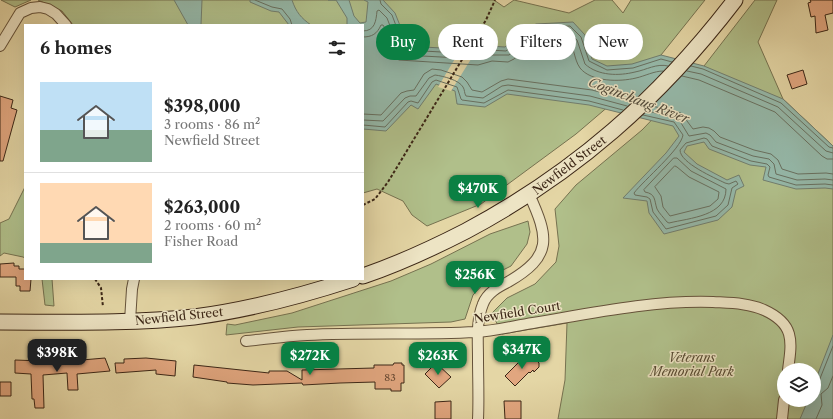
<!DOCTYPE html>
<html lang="en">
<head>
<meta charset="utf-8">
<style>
  :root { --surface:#fff; --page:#f2f2f2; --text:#222; --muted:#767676; --line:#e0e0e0; --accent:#0b8043 }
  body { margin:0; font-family:"Libre Caslon Text",serif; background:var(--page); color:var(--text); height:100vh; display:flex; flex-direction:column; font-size:15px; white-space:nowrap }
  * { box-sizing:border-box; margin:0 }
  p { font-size:13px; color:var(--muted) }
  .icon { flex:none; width:22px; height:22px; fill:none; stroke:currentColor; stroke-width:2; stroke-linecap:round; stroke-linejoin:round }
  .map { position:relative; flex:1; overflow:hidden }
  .drawer { position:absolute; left:24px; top:24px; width:340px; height:256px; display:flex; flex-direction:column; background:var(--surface); border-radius:0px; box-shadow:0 4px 16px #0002 }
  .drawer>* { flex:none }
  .top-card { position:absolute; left:376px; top:24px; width:380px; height:36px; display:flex; gap:8px }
  .tools { position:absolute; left:777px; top:363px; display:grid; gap:8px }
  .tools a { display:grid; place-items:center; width:44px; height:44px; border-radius:50%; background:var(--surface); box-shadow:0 4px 16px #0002; font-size:20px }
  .price { position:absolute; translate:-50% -34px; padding:0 9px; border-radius:8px; background:var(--accent); color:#fff; font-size:13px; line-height:26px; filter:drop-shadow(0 1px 2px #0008) }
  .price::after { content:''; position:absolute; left:50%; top:24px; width:12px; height:9px; margin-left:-6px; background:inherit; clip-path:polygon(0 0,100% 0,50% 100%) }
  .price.selected { background:#222; color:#fff }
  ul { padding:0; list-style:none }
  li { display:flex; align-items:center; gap:12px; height:100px; padding:0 16px }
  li+li { border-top:1px solid var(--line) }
  li span { display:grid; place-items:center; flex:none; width:112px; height:80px; border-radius:0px; color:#555 }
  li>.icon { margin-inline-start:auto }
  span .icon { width:48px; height:48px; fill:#fffc; stroke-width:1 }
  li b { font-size:17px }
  h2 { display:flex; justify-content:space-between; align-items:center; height:48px; padding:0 16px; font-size:17px }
  .chip { padding:0 14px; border-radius:18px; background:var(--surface); box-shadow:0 4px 16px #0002; font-size:14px; line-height:36px }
  .chip.selected { background:var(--accent); color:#fff }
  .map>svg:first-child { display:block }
  .green { fill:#b0bf8a; stroke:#767250; fill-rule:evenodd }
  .water { fill:#95b9aa; stroke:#717e6f }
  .pier { fill:#e4d6a5 }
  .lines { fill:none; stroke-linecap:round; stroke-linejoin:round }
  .shore { stroke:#687060; stroke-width:1 }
  .building { fill:#e1a67f; stroke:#3b2616 }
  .street-casing { stroke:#65523a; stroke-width:12 }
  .secondary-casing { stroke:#3b2616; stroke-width:17 }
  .path { stroke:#3b2616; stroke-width:2; stroke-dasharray:3 2; stroke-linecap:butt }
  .street { stroke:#ede4c4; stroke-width:10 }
  .secondary { stroke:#ede4c4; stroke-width:15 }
  .labels { text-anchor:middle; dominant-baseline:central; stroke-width:3; stroke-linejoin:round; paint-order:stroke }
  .number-label { font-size:10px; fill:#644630 }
  .street-label { font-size:12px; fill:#3b2616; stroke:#ede4c4 }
  .park-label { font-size:12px; font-style:italic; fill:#584c33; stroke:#ede4c4 }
  .water-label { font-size:13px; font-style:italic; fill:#524b3b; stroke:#ede4c4 }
</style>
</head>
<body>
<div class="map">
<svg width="833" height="419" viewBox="0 0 833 419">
  <rect width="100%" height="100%" fill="#e4d6a5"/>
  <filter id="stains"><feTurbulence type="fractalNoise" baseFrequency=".005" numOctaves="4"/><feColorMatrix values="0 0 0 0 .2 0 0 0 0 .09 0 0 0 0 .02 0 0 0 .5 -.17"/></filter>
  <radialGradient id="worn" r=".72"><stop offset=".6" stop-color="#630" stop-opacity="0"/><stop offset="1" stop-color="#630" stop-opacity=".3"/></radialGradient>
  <path class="green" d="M1,0H31L15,7Z
    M38,0H494L504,7L514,0L569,13L595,0H612L623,13L631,0H705L661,55L630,88L576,134L481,204L427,226L412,215L403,201L377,189L363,193V25H73L62,11Z
    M755,0H777L758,42L783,99L833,146V419H558L565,380L567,323L502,334L492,313L507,298L535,284L556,262L559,246L555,209L576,185L642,130L704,66ZM784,370H814V400H784Z
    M25,187V258L23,257L4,253L0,256V223L9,219Z
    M528,221L530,232L527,244L511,266L491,276L473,295L465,319L451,322L298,327L226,335L227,324L235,325L292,313L391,281L431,264L490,234Z
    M42,279H52L54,306L45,305Z"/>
  <path class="water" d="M174,0H202L201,25H188Z
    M250,0H292C296,12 301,18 311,25H289L279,12L271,11L250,2Z
    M328,0H349L354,16L360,23L366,22L368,2L364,0H383L395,13L403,33L397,41L405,46L478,50L489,46L505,47L524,30L536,24L573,22L585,35L592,59L607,66L632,64L661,55L704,66L783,99L833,146V189L825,188L796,189L763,180L766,167L750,165L709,149L704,142L687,146L684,152L697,164L727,180L739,175L744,186L736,190L732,207L718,220L664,234L649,213L647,201L623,198L666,153L679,136L673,126L589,105L507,94L485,107L457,104L455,91L436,84L418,109L411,105L386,131L363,129V25H347V18L336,0Z
    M833,335V419H800L808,400H814V384Z"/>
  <path class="pier" d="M462,47L478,48L451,91L438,87Z"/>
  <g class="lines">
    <path class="shore" d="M255,0L272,7L282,9L290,19L292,25
      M380,0L381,4L392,15L398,31L394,39V42L405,50L478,54L490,50L506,51L526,34L536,28L570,26L581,37L589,61L607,70L633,68L661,59L672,62
      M363,31C375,31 376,21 377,11L379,10L387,18L392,31L389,39V44L393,49L404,55L478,59L491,55H509L529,38L538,33L568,31L577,40L585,64C598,76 619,76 635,72C646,70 657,63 668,66
      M363,37C372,37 377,34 381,25H383L386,30C379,45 386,53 399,60L478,65L492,61L508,62L514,59L532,43L540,39L566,37C575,45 573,58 580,68C591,82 620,82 636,78C645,76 654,71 663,71
      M691,66L703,69L781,103L829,147L833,148
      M687,71L701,74L778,107L826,151L833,153
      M682,76L699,80L775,112L822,156L827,159H833
      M652,106L681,113L693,129L703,127L709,128L714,131L720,137L754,150L771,154L778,160L782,169L798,174L826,173L833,174
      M647,111L678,118L689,136L706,133L710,135L716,142L753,156L769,159L774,164L776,174L797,180L825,179L833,180
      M363,114L381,115L401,93L407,91L414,90L424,74L432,69L441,70L462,77L467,82L472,90L482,92L501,81L508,79L592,90L633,101
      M643,115L674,122L683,135C681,149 644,180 634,193L635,195L647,197L650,199L653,212L666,229L716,216L728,205L732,188L738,184L736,181L729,184L725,183C715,178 680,163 680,150L686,143L704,138L707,139L712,146L751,161L767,164L770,167L768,175L769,177L796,185L825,184L833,185
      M363,120L383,121L405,98L410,96H416L429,78L435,75C443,76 459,80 463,87C465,90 464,93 466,96L483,98L502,86L508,85L590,96L627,106
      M363,125L385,127L408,102L411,101L418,103L432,82L436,80L457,87L461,99L462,100L484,103L508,90L589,101L623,110
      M674,158H677L691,171L726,189C726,216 690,218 669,223L667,222C664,218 659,213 657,209C654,200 656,194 645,192L644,190Z
      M675,166L677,167L689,177L719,192L718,199L710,206L670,216L663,207L661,196L655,187Z
      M814,383L819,381L833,346
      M816,419L822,405L821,394L828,388L833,376"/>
  </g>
  <path class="building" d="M810,0H833V13L825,15L828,30L816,33L815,16L811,17L808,3L811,2Z
    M803,70L807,84L792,89L787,75Z
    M0,96L13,100L11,108L17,110L3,161H0Z
    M14,263V266H19V269H25V279H31L30,291H20V286H16V277H0V264Z
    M532,355L539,363V367L534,372L533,370L530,373L529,372L515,386L505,376L519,362L522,365Z
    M105,358L110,371L77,374L78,390H68L67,373L43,375L44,408H35L34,399H32L31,374L15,373V360L42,361L70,359V361Z
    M146,358L176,361L175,376L156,374V370L116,373L115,363H124V359Z
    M394,363H402V365H404V383H401V391H391V389H375V382L340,383L303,385L302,383L253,385L227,383V382L193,377L194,365L269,373V371H287L302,380V370L374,368V365H393Z
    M436,363L451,377L439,388L425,374Z
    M0,382H11V396H0Z
    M451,401V419H435V402Z
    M504,401H521V419H505Z"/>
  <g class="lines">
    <g class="street-casing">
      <path id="street" d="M0,46L20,13L31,8L40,7L48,9L56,14L66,25
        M130,321L132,289L134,279
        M246,341C266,339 287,336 307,335C363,332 420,335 476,332C495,331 514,326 533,323C592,313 653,300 713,302C730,303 749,303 764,310C795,324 792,341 788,370
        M478,419C479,399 478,378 478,358C478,340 476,321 483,304C487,293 498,287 508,282C553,256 549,238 529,194
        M782,419L784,400"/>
    </g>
    <g class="secondary-casing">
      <path id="secondary" d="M363,276C398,264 433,248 466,231C575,173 660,98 735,0
        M0,322C64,322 130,324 194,317C248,310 301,296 353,279"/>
    </g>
    <path class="path" d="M363,205L375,199L388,182L486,20L495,0
      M95,279L101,288L103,307"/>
    <use href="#street" class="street"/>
    <use href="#secondary" class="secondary"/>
  </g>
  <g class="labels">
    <g class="number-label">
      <text x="390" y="377">83</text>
    </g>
    <g class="street-label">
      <text transform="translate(569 165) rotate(-37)">Newfield Street</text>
      <text transform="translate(517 312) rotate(-9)">Newfield Court</text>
      <text transform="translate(179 316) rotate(-6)">Newfield Street</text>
    </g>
    <g class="park-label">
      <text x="692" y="357">Veterans<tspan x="692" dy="14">Memorial Park</tspan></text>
    </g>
    <g class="water-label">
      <text transform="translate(639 100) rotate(21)">Coginchaug River</text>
    </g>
  </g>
  <rect width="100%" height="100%" filter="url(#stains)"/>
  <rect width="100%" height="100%" fill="url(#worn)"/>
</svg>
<div class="tools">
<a><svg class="icon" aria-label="layers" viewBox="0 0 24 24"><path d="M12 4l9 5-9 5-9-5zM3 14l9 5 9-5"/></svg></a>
</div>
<b class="price" style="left:478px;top:209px">$470K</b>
<b class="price" style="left:475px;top:295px">$256K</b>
<b class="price" style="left:522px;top:370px">$347K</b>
<b class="price selected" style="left:57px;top:373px">$398K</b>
<b class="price" style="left:310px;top:376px">$272K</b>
<b class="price" style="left:438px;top:376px">$263K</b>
<div class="top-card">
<a class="chip selected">Buy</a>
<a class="chip">Rent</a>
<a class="chip">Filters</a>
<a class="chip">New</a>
</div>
<section class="drawer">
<h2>6 homes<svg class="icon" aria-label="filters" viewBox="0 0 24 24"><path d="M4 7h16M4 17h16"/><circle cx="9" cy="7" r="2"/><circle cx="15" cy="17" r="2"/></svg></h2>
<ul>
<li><span style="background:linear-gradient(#bfe0f5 60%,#7fa58c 0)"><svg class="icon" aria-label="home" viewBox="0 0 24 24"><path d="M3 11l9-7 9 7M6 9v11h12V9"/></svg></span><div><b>$398,000</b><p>3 rooms · 86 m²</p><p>Newfield Street</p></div></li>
<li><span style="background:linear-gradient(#ffd9b3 75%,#7fa58c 0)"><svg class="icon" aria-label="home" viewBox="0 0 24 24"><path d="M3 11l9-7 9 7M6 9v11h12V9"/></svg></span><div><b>$263,000</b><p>2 rooms · 60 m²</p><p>Fisher Road</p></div></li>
</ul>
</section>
</div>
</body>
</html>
